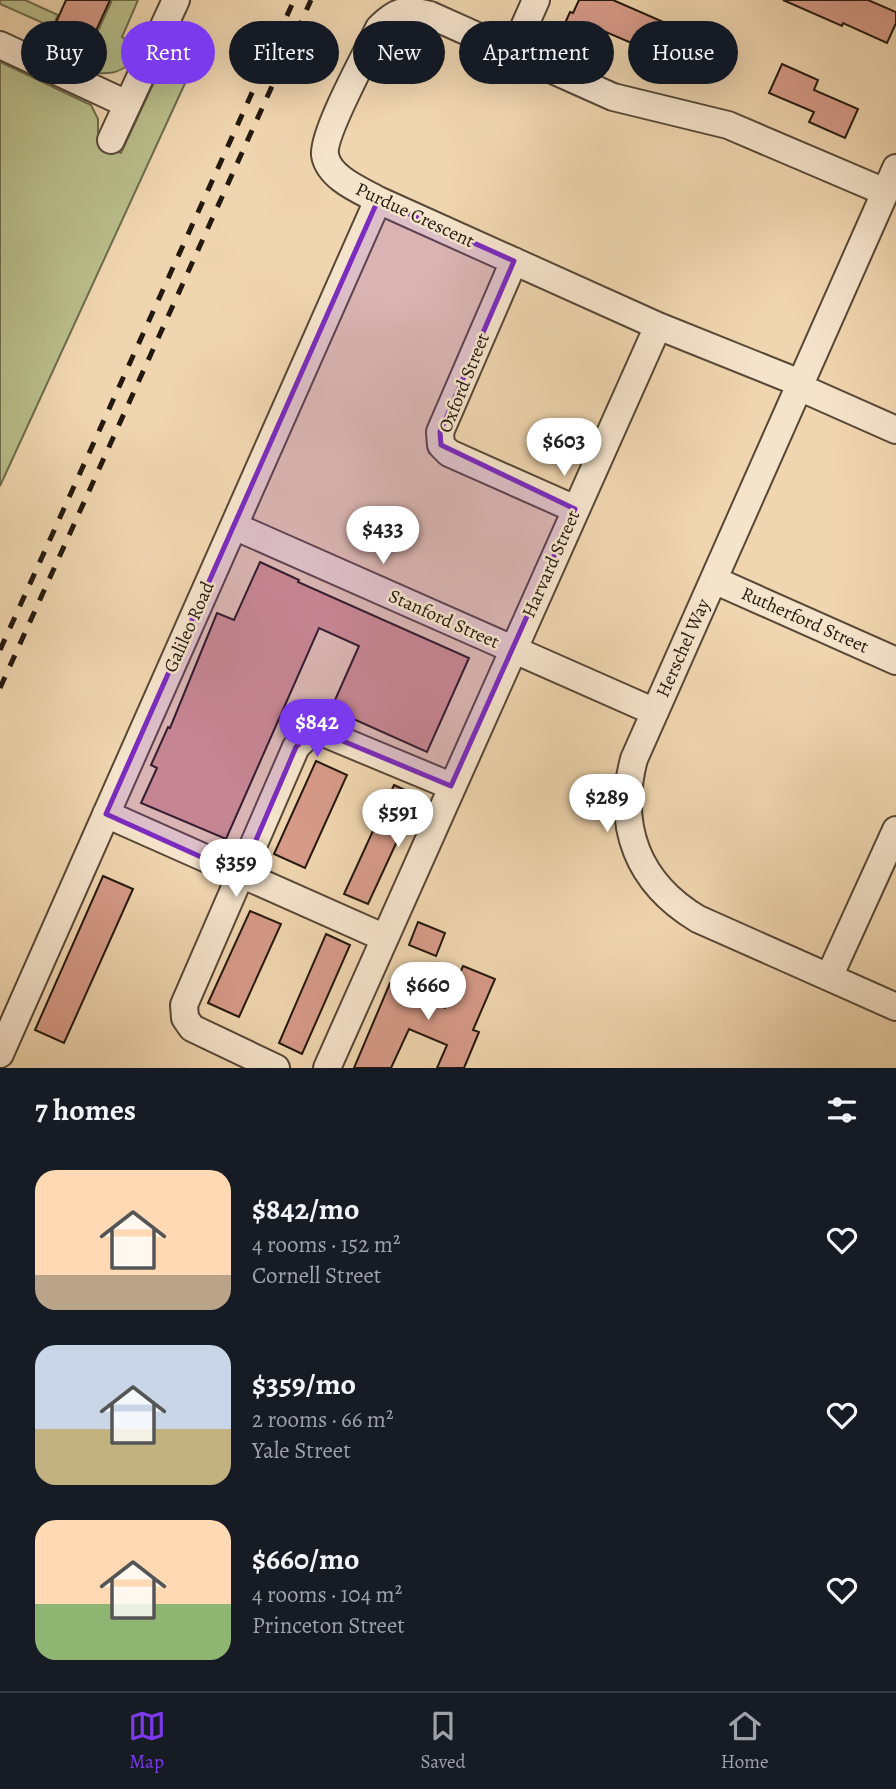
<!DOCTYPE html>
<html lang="en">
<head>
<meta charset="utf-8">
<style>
  :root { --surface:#171b24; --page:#242831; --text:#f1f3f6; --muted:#9ea1a6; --line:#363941; --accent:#7c3aed }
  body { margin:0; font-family:Alegreya,serif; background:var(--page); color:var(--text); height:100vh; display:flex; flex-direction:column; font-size:26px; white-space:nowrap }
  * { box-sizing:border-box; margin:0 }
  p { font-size:23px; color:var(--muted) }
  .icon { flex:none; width:38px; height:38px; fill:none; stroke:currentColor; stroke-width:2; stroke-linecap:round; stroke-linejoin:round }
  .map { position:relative; height:1068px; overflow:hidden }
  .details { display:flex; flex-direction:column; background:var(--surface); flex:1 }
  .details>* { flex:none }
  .banner { position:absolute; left:21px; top:21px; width:854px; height:63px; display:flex; gap:14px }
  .price { position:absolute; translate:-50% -60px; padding:0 16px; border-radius:24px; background:#fff; color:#222; font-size:23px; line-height:46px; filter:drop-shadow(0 2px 4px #0008) }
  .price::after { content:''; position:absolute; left:50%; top:42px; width:21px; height:16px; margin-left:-10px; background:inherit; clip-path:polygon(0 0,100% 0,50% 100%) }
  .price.on { background:var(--accent); color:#fff }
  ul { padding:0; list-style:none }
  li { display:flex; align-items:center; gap:21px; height:175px; padding:0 35px }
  li span { display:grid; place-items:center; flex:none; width:196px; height:140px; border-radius:21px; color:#555 }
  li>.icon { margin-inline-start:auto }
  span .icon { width:84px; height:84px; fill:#fffc; stroke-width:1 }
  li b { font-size:30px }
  h2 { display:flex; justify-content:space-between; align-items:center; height:84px; padding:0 35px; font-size:30px }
  .pill { padding:0 24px; border-radius:32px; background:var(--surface); box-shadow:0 7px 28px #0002; font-size:24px; line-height:63px }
  .pill.on { background:var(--accent); color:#fff }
  .tabs { display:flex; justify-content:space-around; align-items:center; height:98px; border-top:2px solid var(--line); background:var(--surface); font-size:19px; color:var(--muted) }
  .tabs a { display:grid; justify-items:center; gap:4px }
  .tabs .on { color:var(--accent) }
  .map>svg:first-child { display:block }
  .green { fill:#b9be8b; stroke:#6e6c4c; stroke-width:2 }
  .building { fill:#d79b89; stroke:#24190e; stroke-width:2 }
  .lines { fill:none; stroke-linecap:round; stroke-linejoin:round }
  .minor-casing { stroke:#574836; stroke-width:30 }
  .minor { stroke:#f5e4cc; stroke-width:26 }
  .rail { stroke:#24190e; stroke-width:5; stroke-dasharray:12 12; stroke-linecap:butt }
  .marked { fill:#7b2cbf; fill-opacity:0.2; stroke:#7b2cbf; stroke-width:5; stroke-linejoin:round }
  .labels { text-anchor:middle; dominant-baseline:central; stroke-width:5; stroke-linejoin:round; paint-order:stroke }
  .street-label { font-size:19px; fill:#24190e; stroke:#f5e4cc }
</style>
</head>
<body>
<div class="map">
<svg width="896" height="1068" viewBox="0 0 896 1068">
  <rect width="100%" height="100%" fill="#f0d6b0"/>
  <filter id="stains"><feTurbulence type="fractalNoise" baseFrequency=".00286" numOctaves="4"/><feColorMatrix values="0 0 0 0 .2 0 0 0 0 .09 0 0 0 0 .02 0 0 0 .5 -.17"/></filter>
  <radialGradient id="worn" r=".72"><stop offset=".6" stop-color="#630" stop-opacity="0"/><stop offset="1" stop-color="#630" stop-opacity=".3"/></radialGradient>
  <path class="green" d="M0,0H25L58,15L51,31L90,48L112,0H138L122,37L139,47C132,67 119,75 98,73L42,47L50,26L0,4Z
    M168,60L192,68L0,486V62L91,105L98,119V144L121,153L163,63Z"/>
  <path class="building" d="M66,0H110L89,46L53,29Z
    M579,0H613L684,31L671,60L599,29L585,62L554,48L570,12L573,13Z
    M783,0H868L896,12V23L887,43L843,23L842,26Z
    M782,64L818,80L814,90L858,109L845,138L809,122L814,112L769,93Z
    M260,562L299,580L298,582L469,658L427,752L331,709L359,646L319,628L226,839L141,803L157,768L151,765L168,727L170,728L217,613L234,620Z
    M316,761L347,775L305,868L274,854Z
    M394,785L418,796L368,904L344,894Z
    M103,876L133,889L64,1043L35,1030Z
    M250,911L281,924L239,1017L208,1003Z
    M418,922L445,933L436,956L409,945Z
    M326,934L350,945L302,1054L279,1043Z
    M463,966L495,979L473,1030L479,1032L464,1068H437L447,1045L409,1029L391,1068H354L390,983L445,1008Z"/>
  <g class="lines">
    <g class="minor-casing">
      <path id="minor" d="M0,45L127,104
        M513,52L536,0
        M111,140L176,0
        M896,168L634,759C616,827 638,883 698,919L896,1007
        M885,192L728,125L613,97L430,15C405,9 398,9 379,28C368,51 322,134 325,155C329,178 360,190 378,200L658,326L800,383L808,391L896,430
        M514,261L440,432L441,445L449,453L575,509
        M234,526L655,712
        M714,580L896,661
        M106,814L385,938
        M829,977L896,830
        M0,1054L378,200
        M276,1068L192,1028L185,1018L184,1005L296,747L314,729L451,786
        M327,1068L658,326"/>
    </g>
    <use href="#minor" class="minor"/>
    <path class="rail" d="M0,650L294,0
      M0,688L311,0"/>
  </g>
  <path class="marked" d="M378,200L514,261L440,432L441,445L575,509L451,786L314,729L296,747L241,875L106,814Z"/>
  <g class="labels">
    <g class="street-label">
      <text transform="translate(415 215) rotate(25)">Purdue Crescent</text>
      <text transform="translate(464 383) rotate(-68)">Oxford Street</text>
      <text transform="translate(551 564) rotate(-66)">Harvard Street</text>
      <text transform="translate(444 619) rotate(24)">Stanford Street</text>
      <text transform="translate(805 620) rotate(24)">Rutherford Street</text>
      <text transform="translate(189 627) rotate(-66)">Galileo Road</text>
      <text transform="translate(683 648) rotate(-66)">Herschel Way</text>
    </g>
  </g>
  <rect width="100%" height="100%" filter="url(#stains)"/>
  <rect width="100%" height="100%" fill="url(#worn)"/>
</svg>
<b class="price" style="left:564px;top:478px">$603</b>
<b class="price" style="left:383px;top:566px">$433</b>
<b class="price on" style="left:317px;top:759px">$842</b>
<b class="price" style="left:607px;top:834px">$289</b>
<b class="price" style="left:398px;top:849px">$591</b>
<b class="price" style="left:236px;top:899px">$359</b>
<b class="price" style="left:428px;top:1022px">$660</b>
<div class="banner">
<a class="pill">Buy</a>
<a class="pill on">Rent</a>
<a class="pill">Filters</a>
<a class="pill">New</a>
<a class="pill">Apartment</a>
<a class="pill">House</a>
</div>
</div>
<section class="details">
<h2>7 homes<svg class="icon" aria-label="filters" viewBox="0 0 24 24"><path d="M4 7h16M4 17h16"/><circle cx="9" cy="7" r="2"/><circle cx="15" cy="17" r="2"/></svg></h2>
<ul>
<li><span style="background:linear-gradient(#ffd9b3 75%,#b9a48a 0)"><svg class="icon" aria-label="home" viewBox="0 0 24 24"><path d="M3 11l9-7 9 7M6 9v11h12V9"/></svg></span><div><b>$842/mo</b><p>4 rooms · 152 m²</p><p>Cornell Street</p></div><svg class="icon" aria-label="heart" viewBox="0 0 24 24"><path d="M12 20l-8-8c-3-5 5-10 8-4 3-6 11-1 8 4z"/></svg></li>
<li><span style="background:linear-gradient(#c9d6e8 60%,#c2b280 0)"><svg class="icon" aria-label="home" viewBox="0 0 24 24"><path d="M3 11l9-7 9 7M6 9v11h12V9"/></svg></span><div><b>$359/mo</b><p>2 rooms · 66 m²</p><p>Yale Street</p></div><svg class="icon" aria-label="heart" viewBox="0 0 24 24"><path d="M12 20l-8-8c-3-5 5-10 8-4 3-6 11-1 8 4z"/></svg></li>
<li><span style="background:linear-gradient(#ffd9b3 60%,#8fb573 0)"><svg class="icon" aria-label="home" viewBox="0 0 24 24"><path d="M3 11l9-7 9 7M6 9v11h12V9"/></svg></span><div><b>$660/mo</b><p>4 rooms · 104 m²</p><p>Princeton Street</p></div><svg class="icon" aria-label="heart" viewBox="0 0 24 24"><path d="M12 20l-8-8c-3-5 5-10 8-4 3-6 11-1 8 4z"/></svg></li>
</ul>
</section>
<nav class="tabs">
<a class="on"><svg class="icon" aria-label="map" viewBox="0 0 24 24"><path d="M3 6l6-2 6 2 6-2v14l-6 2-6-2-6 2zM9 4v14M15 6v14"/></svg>Map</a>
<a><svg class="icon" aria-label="saved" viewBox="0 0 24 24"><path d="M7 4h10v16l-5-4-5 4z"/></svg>Saved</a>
<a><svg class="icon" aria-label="home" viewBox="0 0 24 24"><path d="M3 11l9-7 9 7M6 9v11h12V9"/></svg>Home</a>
</nav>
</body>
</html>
